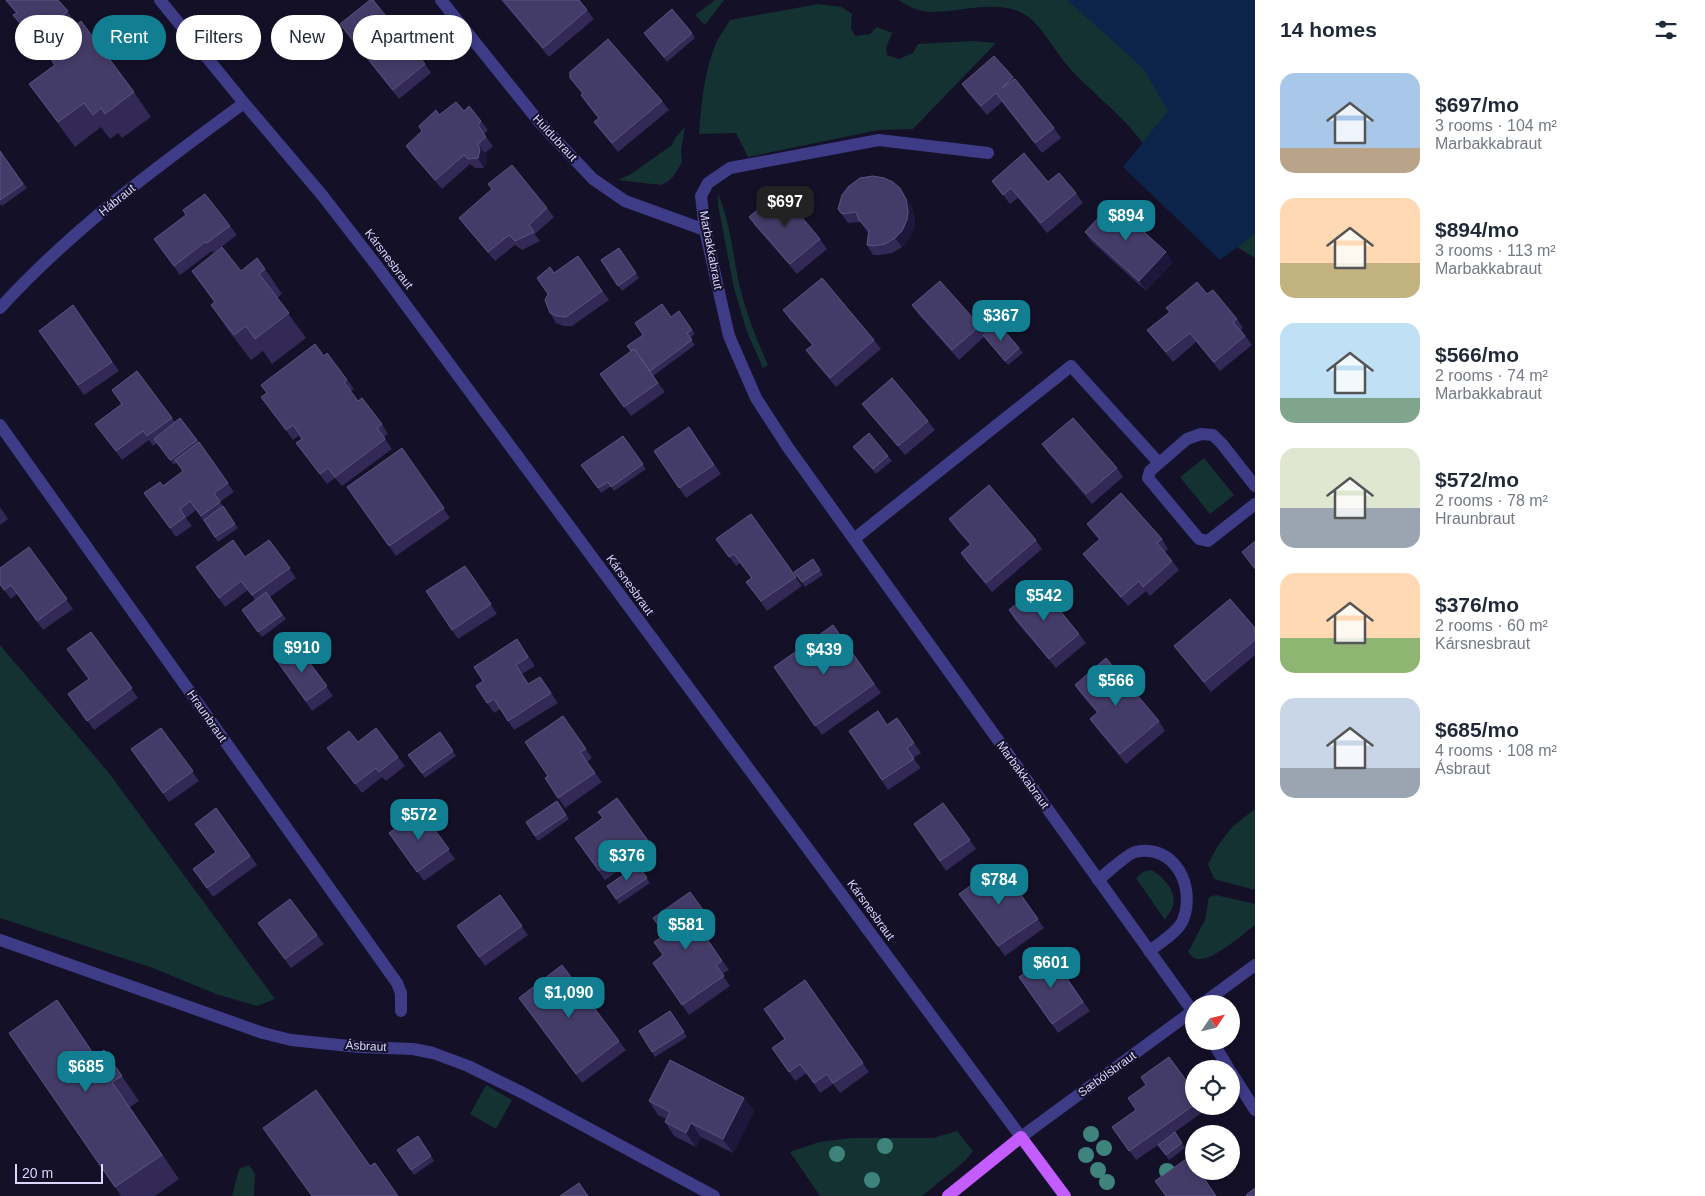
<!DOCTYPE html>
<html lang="en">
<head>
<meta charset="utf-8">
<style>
  :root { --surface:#fff; --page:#f6f6f7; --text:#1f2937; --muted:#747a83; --accent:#127e91 }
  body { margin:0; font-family:Helvetica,sans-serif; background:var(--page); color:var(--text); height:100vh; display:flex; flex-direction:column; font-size:19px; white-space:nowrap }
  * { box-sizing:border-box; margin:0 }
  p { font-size:16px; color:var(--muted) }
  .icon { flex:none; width:28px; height:28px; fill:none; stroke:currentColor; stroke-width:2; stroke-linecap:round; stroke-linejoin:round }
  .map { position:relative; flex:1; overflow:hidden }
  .sheet { display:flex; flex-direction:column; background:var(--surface); width:450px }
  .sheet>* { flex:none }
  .guide { position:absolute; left:15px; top:15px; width:475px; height:45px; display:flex; gap:10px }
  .needle { width:32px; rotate:55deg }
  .buttons { position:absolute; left:1185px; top:995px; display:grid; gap:10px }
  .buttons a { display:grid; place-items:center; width:55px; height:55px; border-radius:50%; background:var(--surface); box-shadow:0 2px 8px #0003; font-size:25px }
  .scale { position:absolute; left:15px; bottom:12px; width:88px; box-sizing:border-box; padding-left:5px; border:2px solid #dbd6ff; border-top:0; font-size:14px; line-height:18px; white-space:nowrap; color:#dbd6ff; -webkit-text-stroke:4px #141028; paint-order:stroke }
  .price { position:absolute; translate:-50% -42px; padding:0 11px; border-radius:10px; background:var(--accent); color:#fff; font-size:16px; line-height:32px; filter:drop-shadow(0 1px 2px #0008) }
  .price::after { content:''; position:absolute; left:50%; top:30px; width:15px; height:11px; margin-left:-8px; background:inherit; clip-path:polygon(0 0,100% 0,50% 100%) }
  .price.on { background:#222; color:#fff }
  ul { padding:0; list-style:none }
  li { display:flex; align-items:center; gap:15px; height:125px; padding:0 25px }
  li span { display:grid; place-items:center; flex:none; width:140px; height:100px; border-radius:15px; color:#555 }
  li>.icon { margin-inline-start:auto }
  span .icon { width:60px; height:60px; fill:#fffc; stroke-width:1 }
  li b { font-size:21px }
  h2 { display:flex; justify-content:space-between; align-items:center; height:60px; padding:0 25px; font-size:21px }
  .tag { padding:0 18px; border-radius:22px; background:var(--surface); box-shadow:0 2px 8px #0003; font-size:18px; line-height:45px }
  .tag.on { background:var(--accent); color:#fff }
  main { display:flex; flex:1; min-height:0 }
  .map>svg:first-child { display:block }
  .green { fill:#133231 }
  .water { fill:#0c234a }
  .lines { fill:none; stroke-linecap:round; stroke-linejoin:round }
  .service { stroke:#3e3b87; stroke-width:12 }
  .minor { stroke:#3e3b87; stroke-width:12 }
  .tertiary { stroke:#3e3b87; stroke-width:12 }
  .primary { stroke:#c35dff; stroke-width:12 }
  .tree { fill:#3e837c }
  .wall { fill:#322956 }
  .shaded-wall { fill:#1e173c }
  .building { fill:#443c68; stroke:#5c5480 }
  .labels { text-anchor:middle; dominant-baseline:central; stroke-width:4; stroke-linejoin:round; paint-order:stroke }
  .street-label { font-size:12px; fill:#dbd6ff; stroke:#141028 }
</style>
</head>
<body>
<main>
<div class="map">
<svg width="1255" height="1196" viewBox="0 0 1255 1196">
  <rect width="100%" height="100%" fill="#141028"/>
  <path class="green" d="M715,0H724L705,25L695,15Z
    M898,0H1255V258L1237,247L1147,149C1127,119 1098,98 1073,72C1058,56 1048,36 1033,21C1026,14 1016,9 1006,8C977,3 950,15 923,11C915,10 906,4 898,0Z
    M818,4L842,7L852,14L851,28L855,36L870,34L877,27L892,33L886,48L887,55L899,59L913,53L918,44L971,41L996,43L913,129L879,130L748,157L736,133L699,134C701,103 704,73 716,43C720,35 725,28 730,20Z
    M685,127L681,150L682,162L674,176L667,182L661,185L618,180L631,174L672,145L675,138Z
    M718,194C730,222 733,254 739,284C746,312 756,339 768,365L763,368L747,332L734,288L718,205Z
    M1204,458L1234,495L1210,514L1180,477Z
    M0,645L109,773L275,999L257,1006L216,994L153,968L0,918Z
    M1255,809V890L1214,879L1208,864L1217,847L1232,827Z
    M1151,870C1163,876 1177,891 1173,906C1171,911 1167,916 1165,920L1136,878L1143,872Z
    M1216,895L1255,904V925C1242,935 1213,961 1197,959C1193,958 1190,955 1188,952L1205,920L1209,897Z
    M486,1085L512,1100L496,1129L470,1114Z
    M957,1131L973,1151L965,1161L922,1196H820L790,1152L819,1142L852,1138H933Z
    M249,1165L255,1174L254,1196H232L239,1169Z"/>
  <path class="water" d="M1067,0H1255V234L1220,260L1123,167L1168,111L1143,68Z"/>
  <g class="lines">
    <path class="service" d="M1098,880C1106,874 1127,854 1135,852C1175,843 1196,887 1183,920C1179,931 1159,944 1149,951"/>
    <path class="minor" d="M441,0L540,123L593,179L625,201L705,230
      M988,153L879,140L730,168L708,183L701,196L705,230L729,336L756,398L787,446L1194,1013
      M0,425L397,983L401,993V1011
      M1255,486L1222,444L1213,435L1201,434L1187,439L1150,471L1148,478L1199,539L1208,541L1255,504
      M854,539L1071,366L1159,463
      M0,940L263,1033L291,1040L359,1047L413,1049L433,1053L468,1066L523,1093L714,1196
      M1202,1004L1255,965
      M1212,1041L1229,1069
      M1231,1072L1255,1110
      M1021,1137L1194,1010"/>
    <path class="tertiary" d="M160,0L244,103L322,195L377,266L1021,1137
      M0,308C72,229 158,166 244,103"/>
    <path class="primary" d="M948,1196L1021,1137L1065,1196"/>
  </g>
  <g class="tree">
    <circle cx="1091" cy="1134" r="8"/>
    <circle cx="885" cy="1146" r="8"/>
    <circle cx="1104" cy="1148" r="8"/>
    <circle cx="837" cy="1154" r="8"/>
    <circle cx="1086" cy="1155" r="8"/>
    <circle cx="1098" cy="1170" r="8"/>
    <circle cx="1167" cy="1171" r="8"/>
    <circle cx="872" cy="1180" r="8"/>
    <circle cx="1107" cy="1182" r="8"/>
  </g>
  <path class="wall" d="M5,0H58L74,20L40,48L20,24L13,15L16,13Z
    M501,0H579L594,19L549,57Z
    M340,24L425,64L431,73L399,99L346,33Z
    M644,33H692L695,38L667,62Z
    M50,45L134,92L151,117L122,138L118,133L110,139L101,127L75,147L29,84L54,65L47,54L53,49Z
    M1013,77L1054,128L1061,138L1042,153L1002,102L987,115L968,93L962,84Z
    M570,78L662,101L669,110L618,152L601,131L594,122L598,118L587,104L581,95L582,94Z
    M464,111L481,121L488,130L484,134L493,146L485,153L487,160L484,168H475L470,164L442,189L412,155L406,146L439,115Z
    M0,151L27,188L2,206L0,204Z
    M992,181L1048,182L1076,193L1083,203L1047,233L1018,198L1010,204Z
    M906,198L912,208L915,220L914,229L908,240L902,247L892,253L880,255H873L867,245L868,233L860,222L848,223L838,209Z
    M547,208L554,217L535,234L540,241L522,250L515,245L495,261L466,227L459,218Z
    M749,217L820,239L827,249L797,274L755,226Z
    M230,226L237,235L213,253L212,251L180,275L154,239Z
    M1085,232L1173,262L1146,291L1091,241Z
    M619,248L639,278L622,291L601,260Z
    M578,256L609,300L572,326H564L556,323L550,313L548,294L554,273Z
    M265,269L282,294L277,298L306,338L272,364L263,351L251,360L228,330L211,305L214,302L192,271H241Z
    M1207,294L1237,319L1243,328L1241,330L1252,345L1220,371L1196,342L1173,362L1154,339L1147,330L1169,312L1166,308Z
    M73,305L119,371L84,395L39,331Z
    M912,305L980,326L985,333L1019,348L1023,353L1008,365L984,337L959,360L919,315Z
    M783,310L874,340L881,349L836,387L813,360L806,350L812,345L790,320Z
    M679,311L695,334L690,338L695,345L653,376L665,392L631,416L600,374L631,351Z
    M324,356L338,367L354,389L350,392L358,401L382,424L388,434L384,437L392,449L342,486L335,478L327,484L296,443L302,439L300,435L293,440L261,397L267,393L261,385Z
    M137,371L175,422L180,418L199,442L234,492L220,502L238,528L218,542L196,510L186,518L192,526L176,537L144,493L163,486L183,471L177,462L174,465L157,443L153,446L149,440L122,460L95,424L121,404Z
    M862,404L928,421L935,430L905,455L869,413Z
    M689,427L721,474L686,498L654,451Z
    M623,436L646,469L614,491L611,486L601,493L581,465Z
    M1042,444L1117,468L1123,477L1092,504L1049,454Z
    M853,447L888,456L892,461L876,474Z
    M402,448L450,518L396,556L347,487Z
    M0,507L8,519L0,525Z
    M751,514L802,586L767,611L746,582L751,578L740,563L736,566L716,539Z
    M949,519L1036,540L1042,549L992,592L967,562L961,553L970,545L956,529Z
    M1087,524L1162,539L1168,549L1165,552L1179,570L1150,596L1146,591L1128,606L1090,563L1083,554L1099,540Z
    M269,540L296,578L270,597L286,619L262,637L242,610L255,600L248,590L225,607L196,567L245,557Z
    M29,547L73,609L43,630L17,594L11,599L0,585Z
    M813,559L823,575L805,587L794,572Z
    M472,575L497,614L458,639L452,630Z
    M1009,610L1079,634L1086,643L1056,668L1015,620Z
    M833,625L881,693L822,735L774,667Z
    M1255,628V655L1211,692L1181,655L1174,646Z
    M91,632L138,698L94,730L68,694L89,679Z
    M517,639L535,666L522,674L529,684L540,677L558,703L514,730L500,709L494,713L487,703L483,681Z
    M297,646L333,696L312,711L277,661Z
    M1075,685L1159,721L1165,731L1126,764L1097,729L1090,719L1097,713L1081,694Z
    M563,716L592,758L587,762L602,782L565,808L545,778L548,776Z
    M897,718L921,753L913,758L921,768L888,790L849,731L888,725Z
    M161,728L199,781L169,802L131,749Z
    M440,732L456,756L425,778L408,755Z
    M358,742L398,757L405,766L386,781L382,777L362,793L327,748Z
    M617,798L655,851L637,865L634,860L605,880L575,838L603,818Z
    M557,801L569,819L538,841L526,822Z
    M943,803L976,849L946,871L914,824Z
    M216,808L257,865L213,897L193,869L216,852Z
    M420,810L455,859L424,881L389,833Z
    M638,865L650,883L619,904L607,886Z
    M1000,865L1044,928L1005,956L966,903Z
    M690,892L712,923L701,931L729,970L722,974L730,986L689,1015L653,963L663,955L665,935Z
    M500,895L528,935L485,966L457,926Z
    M264,932L317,935L324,944L291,968Z
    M1051,955L1090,1011L1058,1033L1019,977Z
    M805,980L869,1072L840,1093L833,1084L820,1093L807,1073L795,1081L772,1048L785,1039Z
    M519,998L619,1041L626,1050L582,1083Z
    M670,1011L687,1037L655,1057L639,1031Z
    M104,1050L139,1101L130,1107L179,1179L155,1196H121L115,1187L96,1056Z
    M1194,1091V1106H1205L1207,1109L1175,1132L1185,1148L1169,1160L1158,1145L1136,1160L1112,1127Z
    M744,1098L754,1111L733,1153L701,1137L696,1147L674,1136L665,1122L666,1119L658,1115L649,1101Z
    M418,1136L434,1161L414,1175L397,1150Z"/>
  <path class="shaded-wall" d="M478,144L485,153L487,160L484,168L478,158Z
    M900,188L912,208L915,220L914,229L908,240L902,247L895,238Z
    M1166,252L1173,262L1146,291L1139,281Z
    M744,1098L754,1111L733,1153L723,1139Z
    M691,1123L701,1137L696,1147L686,1133Z"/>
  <path class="building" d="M6,0H58L68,11L33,39L13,15L17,13Z
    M370,0H373L425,64L393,90L340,24Z
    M503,0H579L587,10L543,48Z
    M672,9L692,33L664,57L644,33Z
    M81,21L134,92L105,114L101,108L93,115L84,103L58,122L29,84L55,65L47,54L53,49L50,45Z
    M608,39L662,101L612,143L594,122L599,118L581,95L583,93L570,78V72Z
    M994,56L1013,77L1002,88L1015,79L1054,128L1035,143L996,93L981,106L962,84Z
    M456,102L464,111L469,106L481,121L478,125L486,137L478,144L480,150L478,158L468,159L464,155L435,180L406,146L422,131L419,126L436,110L439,115Z
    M0,151L23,184L0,200Z
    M1024,153L1048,182L1059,173L1076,193L1041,223L1011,188L1003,195L992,181Z
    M512,165L547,208L529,225L534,232L515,241L509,235L488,252L459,218L492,189L488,184Z
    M873,176L884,178L893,182L900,188L906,199L908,211L907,220L902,231L895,238L885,244L873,246L867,245L869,230L859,220L856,212L842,214L838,209L842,195L849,186L860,178Z
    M780,191L820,239L790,264L749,217Z
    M205,194L230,226L207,243L205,242L174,266L154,239L186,215L183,210Z
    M1112,203L1166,252L1139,281L1085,232Z
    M222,247L241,271L257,258L265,269L259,274L289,313L255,339L246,326L234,335L211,305L215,302L192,271Z
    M619,248L636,273L618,286L601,260Z
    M578,256L602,291L566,317L557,316L550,313L545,300L548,294L537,278L550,267L554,273Z
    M822,278L874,340L830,378L806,350L813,345L783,310Z
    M940,281L980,326L952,350L912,305Z
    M1197,282L1207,294L1213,290L1237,319L1233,322L1245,336L1214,362L1190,333L1166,352L1147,330L1170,312L1166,308Z
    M662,304L671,317L679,311L692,330L687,333L692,340L650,371L634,349L631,351L627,346L643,335L635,323Z
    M73,305L112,362L78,385L39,331Z
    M997,322L1019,348L1005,361L983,335Z
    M315,344L324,356L327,353L347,380L344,382L358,401L362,398L382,424L377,428L385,439L335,477L328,468L320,474L296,443L302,439L298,432L293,425L286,430L261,397L267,393L261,385Z
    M634,349L658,383L624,407L600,374Z
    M137,371L172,418L147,436L143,431L116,451L95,424L122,404L112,390Z
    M892,378L928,421L898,446L862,404Z
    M180,418L197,440L170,460L154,439Z
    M1073,418L1117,468L1086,494L1042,444Z
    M689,427L714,465L679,488L654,451Z
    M869,433L888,456L873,469L853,447Z
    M623,436L643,464L611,487L608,482L598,488L581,465Z
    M199,442L228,483L214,493L220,502L201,516L190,501L180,509L185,517L170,528L144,493L160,482L163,486L183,471L175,460Z
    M402,448L444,508L389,546L347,487Z
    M989,485L1036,540L986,583L961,553L971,544L949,519Z
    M1121,493L1162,539L1157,543L1172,561L1143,587L1139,581L1121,597L1083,554L1100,539L1087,524Z
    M223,506L235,524L215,537L204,520Z
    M751,514L796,577L761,601L746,582L752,578L734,554L729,557L716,539Z
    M233,540L245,557L269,540L290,568L252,595L241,581L219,598L196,567Z
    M1255,541V569L1242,552Z
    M29,547L67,599L37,621L11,585L4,590L0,584V568Z
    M813,559L820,570L802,582L794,572Z
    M465,566L491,604L452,630L426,591Z
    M1039,585L1079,634L1049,659L1009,610Z
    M266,592L282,615L258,632L242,610Z
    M1230,599L1255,628V640L1204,682L1174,646Z
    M833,625L874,684L815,726L774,667Z
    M91,632L132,688L87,721L68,694L89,679L67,649Z
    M517,639L528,657L516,665L528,684L540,677L551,693L508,721L494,699L487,703L476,686L483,681L474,667Z
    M297,646L327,686L306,701L277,661Z
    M1106,658L1159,721L1120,754L1090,719L1098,712L1075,685Z
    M878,711L887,725L897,718L914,743L907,748L914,759L882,780L849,731Z
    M563,716L586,749L580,752L595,773L558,798L545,778L548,776L525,742Z
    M161,728L193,771L163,793L131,749Z
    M376,728L398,757L379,772L376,768L355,784L327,748L349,731L358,742Z
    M440,732L453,751L422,773L408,755Z
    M617,798L649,842L630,855L627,851L599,871L575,838L603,818L598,812Z
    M557,801L566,815L535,836L526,822Z
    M943,803L970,840L940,861L914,824Z
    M216,808L250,856L207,888L193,869L216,852L195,824Z
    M420,810L449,849L417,872L389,833Z
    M638,865L647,878L616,899L607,886Z
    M1000,865L1038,919L998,946L959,894Z
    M690,892L706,914L695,921L722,961L716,965L724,976L682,1005L653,963L663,955L654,942L665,935L653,918Z
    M500,895L522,926L479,957L457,926Z
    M290,899L317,935L285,959L258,923Z
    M1051,955L1083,1002L1052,1024L1019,977Z
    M562,965L619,1041L576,1074L519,998Z
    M805,980L863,1063L833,1083L827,1074L814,1083L800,1064L789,1072L772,1048L785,1039L764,1009Z
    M57,1000L95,1056L104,1050L122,1076L112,1082L162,1155L115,1187L9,1033Z
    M670,1011L684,1032L652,1052L639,1031Z
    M1169,1057L1194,1091V1105L1129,1151L1112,1127L1136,1110L1128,1098L1146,1085L1141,1077Z
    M670,1060L744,1098L723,1139L691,1123L686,1133L665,1122L670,1112L649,1101Z
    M316,1090L370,1166L375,1163L398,1196H312L263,1128Z
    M1175,1132L1182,1143L1166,1155L1158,1145Z
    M418,1136L431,1156L411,1170L397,1150Z
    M1189,1157L1194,1164V1171H1199L1216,1196H1166L1155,1181Z
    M579,1183L588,1196H560Z
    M1255,1188V1196H1247L1246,1195Z"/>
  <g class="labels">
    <g class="street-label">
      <text transform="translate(555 138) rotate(47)">Huldubraut</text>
      <text transform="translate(117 200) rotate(-39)">Hábraut</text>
      <text transform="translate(711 250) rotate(79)">Marbakkabraut</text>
      <text transform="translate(389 259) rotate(53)">Kársnesbraut</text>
      <text transform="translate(630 585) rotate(54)">Kársnesbraut</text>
      <text transform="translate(207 716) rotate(55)">Hraunbraut</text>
      <text transform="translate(1023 775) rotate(54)">Marbakkabraut</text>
      <text transform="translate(871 910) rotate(54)">Kársnesbraut</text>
      <text transform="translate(366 1046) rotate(3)">Ásbraut</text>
      <text transform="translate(1107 1074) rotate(-36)">Sæbólsbraut</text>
    </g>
  </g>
</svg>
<div class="buttons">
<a><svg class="needle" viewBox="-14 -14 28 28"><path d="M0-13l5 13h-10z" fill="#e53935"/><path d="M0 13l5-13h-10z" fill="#747a83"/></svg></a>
<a><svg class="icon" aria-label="locate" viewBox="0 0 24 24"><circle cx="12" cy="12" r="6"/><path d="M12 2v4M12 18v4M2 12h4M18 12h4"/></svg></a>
<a><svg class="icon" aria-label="layers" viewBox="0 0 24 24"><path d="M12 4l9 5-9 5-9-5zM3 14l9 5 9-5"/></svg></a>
</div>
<div class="scale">20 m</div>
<b class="price on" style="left:785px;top:228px">$697</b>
<b class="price" style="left:1126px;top:242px">$894</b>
<b class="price" style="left:1001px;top:342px">$367</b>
<b class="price" style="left:1044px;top:622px">$542</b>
<b class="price" style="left:302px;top:674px">$910</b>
<b class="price" style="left:824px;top:676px">$439</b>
<b class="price" style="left:1116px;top:707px">$566</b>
<b class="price" style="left:419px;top:841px">$572</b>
<b class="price" style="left:627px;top:882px">$376</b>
<b class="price" style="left:999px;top:906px">$784</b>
<b class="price" style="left:686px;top:951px">$581</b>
<b class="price" style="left:1051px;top:989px">$601</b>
<b class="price" style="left:569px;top:1019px">$1,090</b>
<b class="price" style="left:86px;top:1093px">$685</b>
<div class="guide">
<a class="tag">Buy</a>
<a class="tag on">Rent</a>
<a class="tag">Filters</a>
<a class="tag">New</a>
<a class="tag">Apartment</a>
</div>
</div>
<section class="sheet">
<h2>14 homes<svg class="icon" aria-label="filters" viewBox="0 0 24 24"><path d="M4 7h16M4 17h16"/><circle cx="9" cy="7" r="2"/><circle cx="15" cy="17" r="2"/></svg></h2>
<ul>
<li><span style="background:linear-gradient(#a9c7e8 75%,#b9a48a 0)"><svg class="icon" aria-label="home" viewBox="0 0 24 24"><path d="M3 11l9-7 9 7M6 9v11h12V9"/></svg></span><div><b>$697/mo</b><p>3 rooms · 104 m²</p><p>Marbakkabraut</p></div></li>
<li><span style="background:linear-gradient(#ffd9b3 65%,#c2b280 0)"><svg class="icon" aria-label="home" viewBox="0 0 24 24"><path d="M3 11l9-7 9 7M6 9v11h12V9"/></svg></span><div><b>$894/mo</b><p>3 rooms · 113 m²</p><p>Marbakkabraut</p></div></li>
<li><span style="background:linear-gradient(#bfe0f5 75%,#7fa58c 0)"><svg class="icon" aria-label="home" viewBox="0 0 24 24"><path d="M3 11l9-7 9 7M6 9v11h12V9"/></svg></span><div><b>$566/mo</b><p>2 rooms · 74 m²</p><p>Marbakkabraut</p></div></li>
<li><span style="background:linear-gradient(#dfe7d0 60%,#9aa5b1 0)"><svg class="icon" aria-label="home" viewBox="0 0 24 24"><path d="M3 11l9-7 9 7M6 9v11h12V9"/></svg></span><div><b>$572/mo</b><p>2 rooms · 78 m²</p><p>Hraunbraut</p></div></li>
<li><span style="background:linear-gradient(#ffd9b3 65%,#8fb573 0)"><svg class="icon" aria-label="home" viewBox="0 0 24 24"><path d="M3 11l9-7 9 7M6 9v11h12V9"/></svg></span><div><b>$376/mo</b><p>2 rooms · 60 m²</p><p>Kársnesbraut</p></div></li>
<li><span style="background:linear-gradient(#c9d6e8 70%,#9aa5b1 0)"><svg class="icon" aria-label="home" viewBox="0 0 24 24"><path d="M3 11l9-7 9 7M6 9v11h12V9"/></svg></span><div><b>$685/mo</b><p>4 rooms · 108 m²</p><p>Ásbraut</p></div></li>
</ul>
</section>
</main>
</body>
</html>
